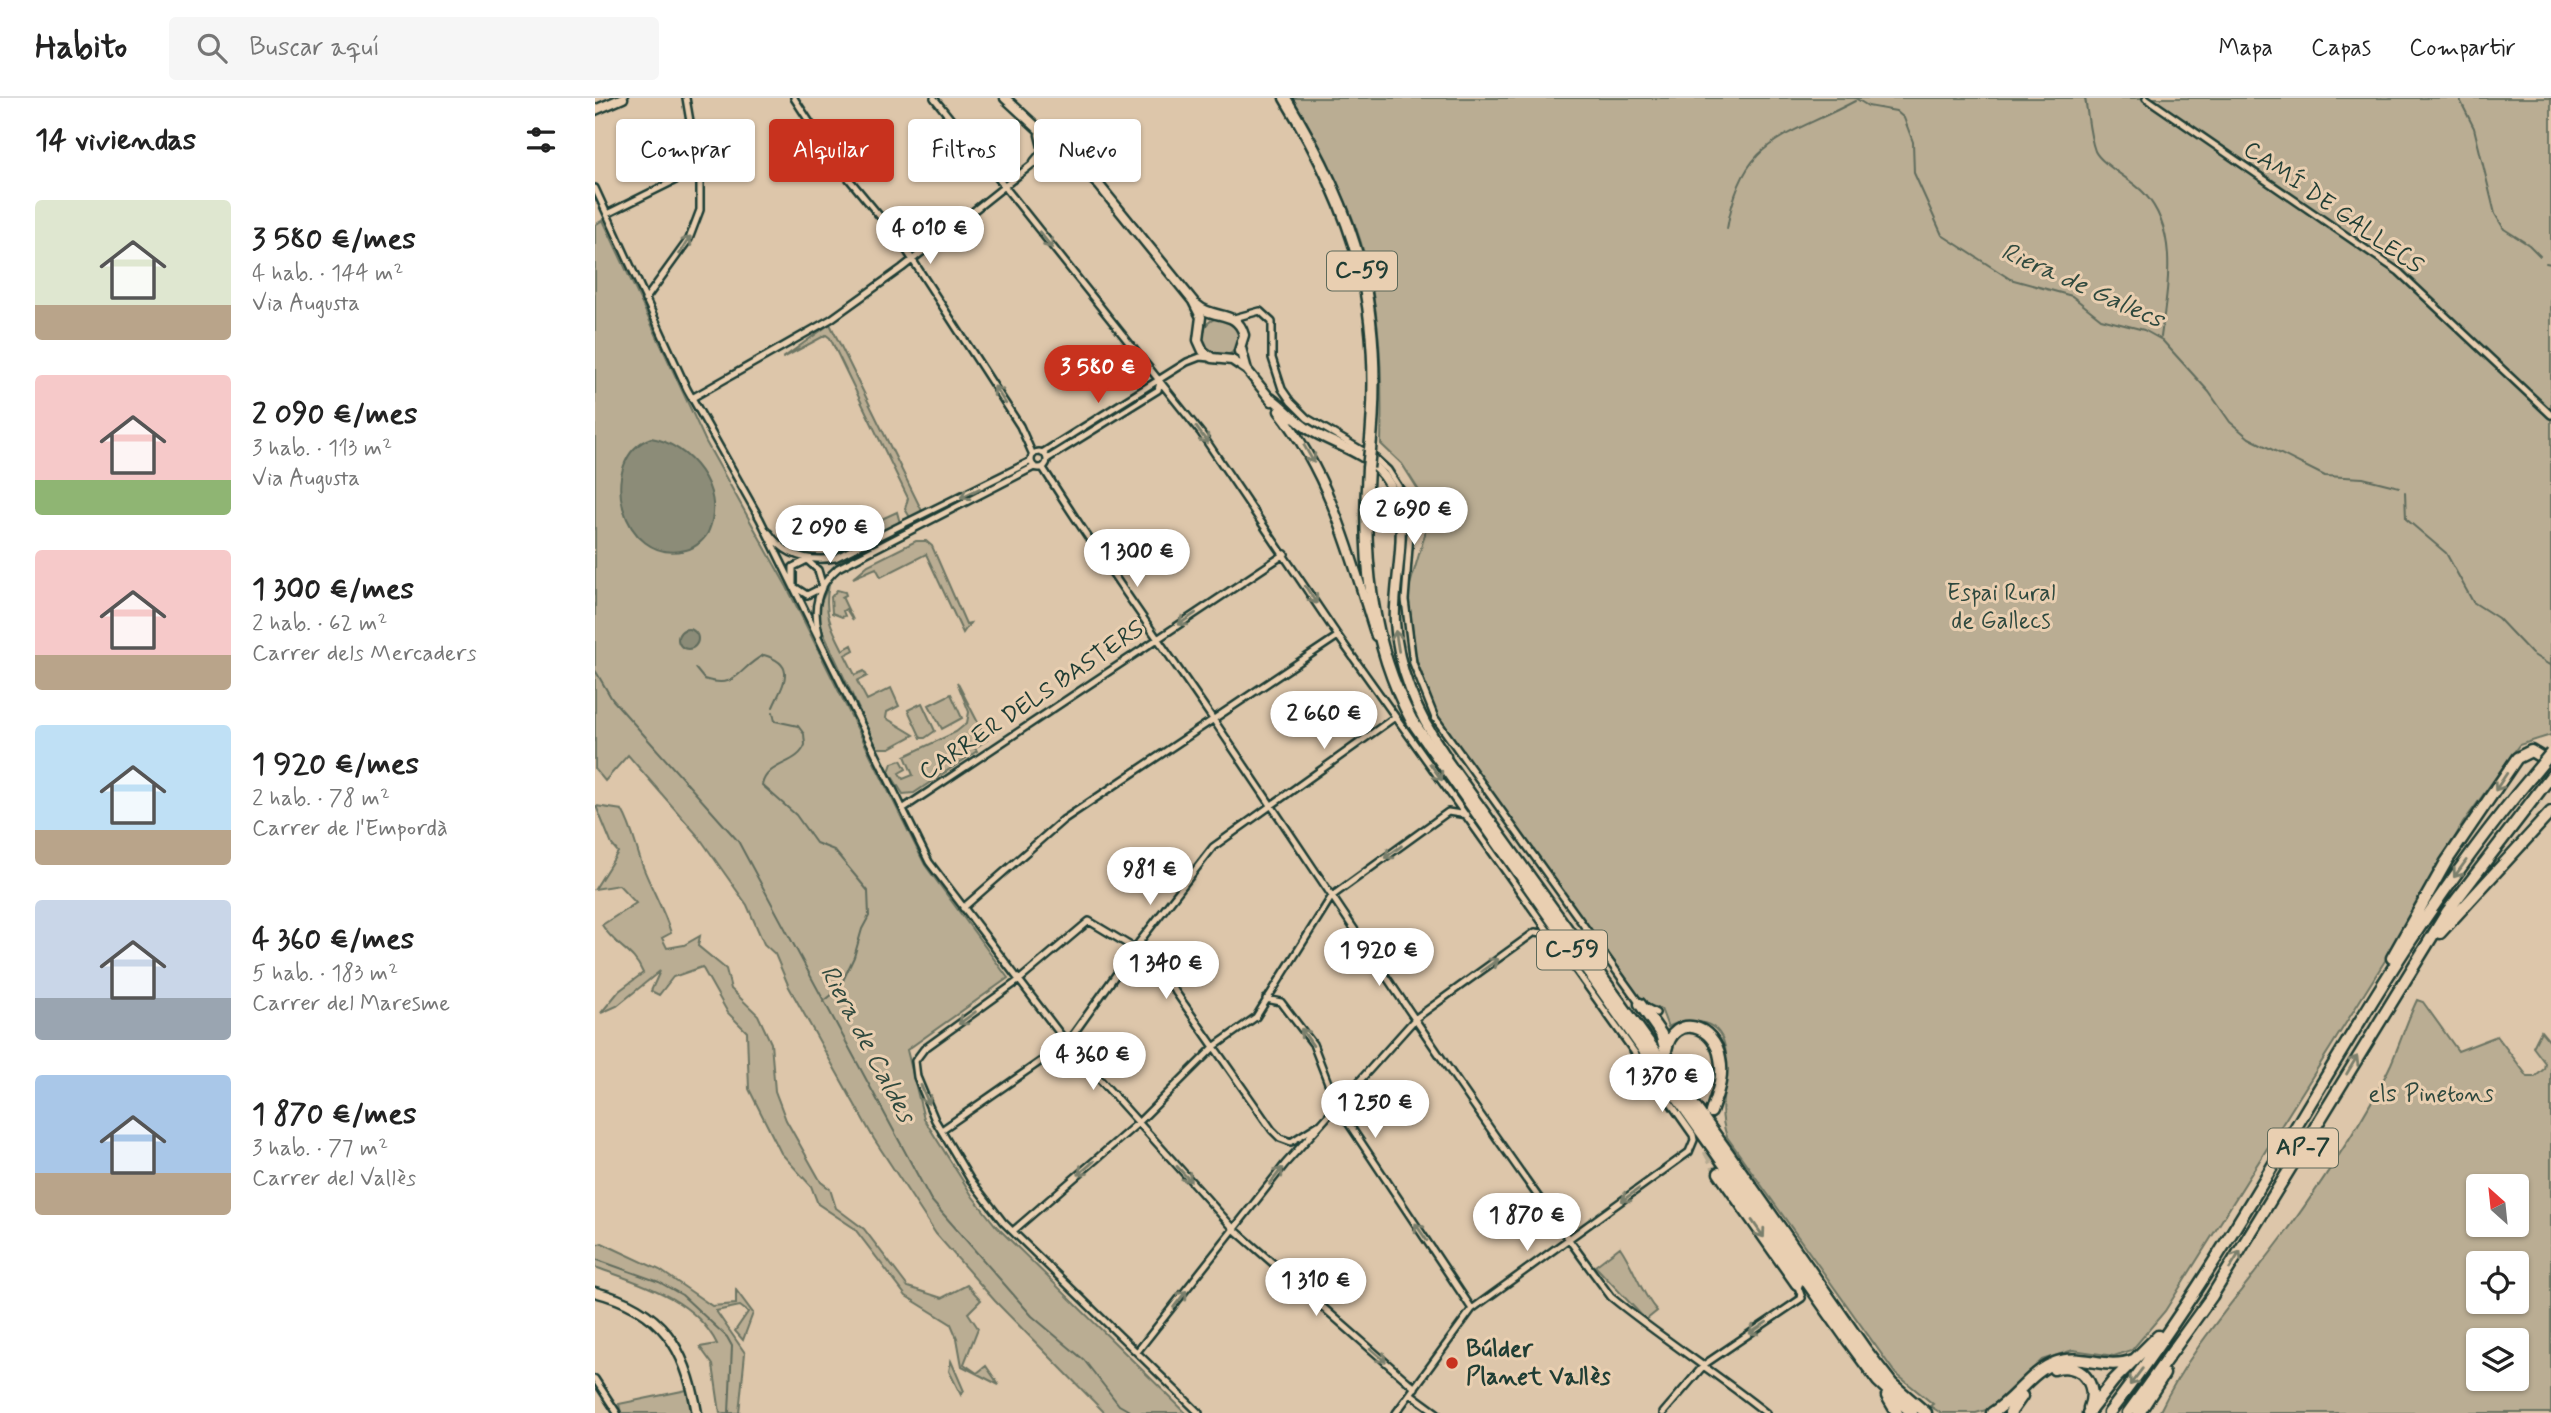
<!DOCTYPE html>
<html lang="es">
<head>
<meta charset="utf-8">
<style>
  :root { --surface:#fff; --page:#f6f6f6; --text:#222; --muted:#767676; --line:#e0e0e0; --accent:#c8321e }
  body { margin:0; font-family:Mynerve,sans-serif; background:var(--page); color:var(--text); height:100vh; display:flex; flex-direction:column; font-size:26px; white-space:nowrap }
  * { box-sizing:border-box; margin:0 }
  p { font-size:23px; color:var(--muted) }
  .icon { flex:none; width:38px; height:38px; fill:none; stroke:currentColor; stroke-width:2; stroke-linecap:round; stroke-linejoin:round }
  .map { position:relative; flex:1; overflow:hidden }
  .panel { display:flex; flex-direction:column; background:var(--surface); width:595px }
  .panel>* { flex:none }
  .hud { position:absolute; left:21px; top:21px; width:665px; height:63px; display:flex; gap:14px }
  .needle { width:46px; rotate:333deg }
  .buttons { position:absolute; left:1871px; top:1076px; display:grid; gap:14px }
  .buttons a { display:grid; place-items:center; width:63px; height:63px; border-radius:7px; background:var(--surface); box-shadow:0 2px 5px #0004; font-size:35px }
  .price { position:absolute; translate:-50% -60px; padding:0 16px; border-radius:24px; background:#fff; color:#222; font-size:23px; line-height:46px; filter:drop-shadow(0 2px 4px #0008) }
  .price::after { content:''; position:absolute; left:50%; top:42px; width:21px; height:16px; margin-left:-10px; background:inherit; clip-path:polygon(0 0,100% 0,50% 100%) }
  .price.selected { background:var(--accent); color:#fff }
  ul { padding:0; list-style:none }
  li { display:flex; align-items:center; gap:21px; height:175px; padding:0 35px }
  li span { display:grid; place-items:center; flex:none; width:196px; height:140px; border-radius:7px; color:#555 }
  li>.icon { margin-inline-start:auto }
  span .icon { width:84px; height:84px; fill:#fffc; stroke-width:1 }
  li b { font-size:30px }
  h2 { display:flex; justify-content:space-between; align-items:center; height:84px; padding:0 35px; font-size:30px }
  .pill { padding:0 24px; border-radius:7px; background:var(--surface); box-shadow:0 2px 5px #0004; font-size:24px; line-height:63px }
  .pill.selected { background:var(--accent); color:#fff }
  header { display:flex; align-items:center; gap:42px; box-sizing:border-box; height:98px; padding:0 35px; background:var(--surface); border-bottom:2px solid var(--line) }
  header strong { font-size:33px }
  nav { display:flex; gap:38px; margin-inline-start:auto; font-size:24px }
  .search { width:490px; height:63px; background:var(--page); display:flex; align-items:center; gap:18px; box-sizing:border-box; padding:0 24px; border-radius:7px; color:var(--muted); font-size:26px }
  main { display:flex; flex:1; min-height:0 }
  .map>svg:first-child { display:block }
  .green { fill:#baad93; stroke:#6c7564; stroke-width:2; fill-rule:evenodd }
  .water { fill:#8c8c78; stroke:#606c5d; stroke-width:2 }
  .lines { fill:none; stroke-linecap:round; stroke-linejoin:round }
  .stream { stroke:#606c5d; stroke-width:2 }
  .highway-tunnel { stroke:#b7ab92; stroke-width:10; stroke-dasharray:10 5; stroke-linecap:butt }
  .street-casing { stroke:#1f3d34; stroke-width:10 }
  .secondary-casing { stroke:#1f3d34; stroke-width:13 }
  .highway-casing { stroke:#1f3d34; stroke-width:15 }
  .street { stroke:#e9cfb1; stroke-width:5 }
  .secondary { stroke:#e9cfb1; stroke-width:8 }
  .highway { stroke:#e9cfb1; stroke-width:10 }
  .highway-bridge-casing { stroke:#1f3d34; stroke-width:15; stroke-linecap:butt }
  .highway-bridge { stroke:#e9cfb1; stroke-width:10 }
  .oneway { stroke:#7a7f6c }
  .poi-dot { fill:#c8321e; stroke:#e9cfb1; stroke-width:2.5 }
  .labels { text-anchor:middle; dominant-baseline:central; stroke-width:6; stroke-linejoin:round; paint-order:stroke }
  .shield { fill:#e9cfb1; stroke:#5c695a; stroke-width:2 }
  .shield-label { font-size:23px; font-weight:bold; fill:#1f3d34 }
  .street-label { font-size:24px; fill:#1f3d34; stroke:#e9cfb1 }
  .park-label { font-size:24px; fill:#2e483e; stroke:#e9cfb1 }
  .poi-label { font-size:24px; font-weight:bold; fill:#1f3d34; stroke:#e9cfb1; text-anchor:start }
  .water-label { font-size:26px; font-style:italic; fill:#2f493e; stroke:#e9cfb1 }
</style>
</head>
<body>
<header>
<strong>Habito</strong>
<div class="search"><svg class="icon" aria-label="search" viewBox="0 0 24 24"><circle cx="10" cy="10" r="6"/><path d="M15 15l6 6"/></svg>Buscar aquí</div>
<nav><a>Mapa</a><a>Capas</a><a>Compartir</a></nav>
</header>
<main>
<section class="panel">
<h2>14 viviendas<svg class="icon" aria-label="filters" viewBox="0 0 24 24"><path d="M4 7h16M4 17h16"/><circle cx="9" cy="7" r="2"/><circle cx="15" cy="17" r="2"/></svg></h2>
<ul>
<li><span style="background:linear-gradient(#dfe7d0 75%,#b9a48a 0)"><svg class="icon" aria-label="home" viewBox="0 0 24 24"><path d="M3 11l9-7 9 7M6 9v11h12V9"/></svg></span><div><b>3 580 €/mes</b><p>4 hab. · 144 m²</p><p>Via Augusta</p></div></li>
<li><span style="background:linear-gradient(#f6c9c9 75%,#8fb573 0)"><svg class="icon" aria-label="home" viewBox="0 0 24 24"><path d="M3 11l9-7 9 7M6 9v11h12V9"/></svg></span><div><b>2 090 €/mes</b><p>3 hab. · 113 m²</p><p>Via Augusta</p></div></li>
<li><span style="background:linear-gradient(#f6c9c9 75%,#b9a48a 0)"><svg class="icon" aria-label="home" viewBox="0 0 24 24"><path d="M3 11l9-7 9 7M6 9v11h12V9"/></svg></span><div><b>1 300 €/mes</b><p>2 hab. · 62 m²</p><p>Carrer dels Mercaders</p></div></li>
<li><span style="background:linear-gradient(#bfe0f5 75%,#b9a48a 0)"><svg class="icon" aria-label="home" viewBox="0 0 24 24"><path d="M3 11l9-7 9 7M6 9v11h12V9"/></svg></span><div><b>1 920 €/mes</b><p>2 hab. · 78 m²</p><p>Carrer de l'Empordà</p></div></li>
<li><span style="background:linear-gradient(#c9d6e8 70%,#9aa5b1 0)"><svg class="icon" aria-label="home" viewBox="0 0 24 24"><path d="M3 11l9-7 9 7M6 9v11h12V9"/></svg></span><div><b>4 360 €/mes</b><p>5 hab. · 183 m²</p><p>Carrer del Maresme</p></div></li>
<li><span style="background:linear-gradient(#a9c7e8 70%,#b9a48a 0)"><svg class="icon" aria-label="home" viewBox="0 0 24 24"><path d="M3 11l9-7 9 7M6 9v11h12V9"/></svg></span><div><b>1 870 €/mes</b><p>3 hab. · 77 m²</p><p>Carrer del Vallès</p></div></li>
</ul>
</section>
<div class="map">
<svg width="1956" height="1315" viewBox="0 0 1956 1315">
  <rect width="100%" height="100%" fill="#ddc6aa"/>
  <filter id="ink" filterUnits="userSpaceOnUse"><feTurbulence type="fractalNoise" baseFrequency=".0143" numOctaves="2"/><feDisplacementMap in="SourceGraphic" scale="14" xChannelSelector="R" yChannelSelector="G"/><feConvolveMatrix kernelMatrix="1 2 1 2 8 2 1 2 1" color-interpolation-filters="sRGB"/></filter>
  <g filter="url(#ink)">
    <path class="green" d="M696,0H1956V637L1924,647L1868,725L1798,850L1570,1213L1537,1252L1519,1258L1478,1252L1447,1262L1394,1311L1381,1315H1346L1335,1308L1338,1306L1300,1275L1132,1039C1128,1027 1126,1015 1128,1002C1130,977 1142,929 1104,924C1090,922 1085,923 1073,929L1066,911L1048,905L842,617L821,560L812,497L830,436L831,417L826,396L807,366L786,346C788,270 785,190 757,119C740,77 718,39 696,0Z
      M8,122L111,344L192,489L330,767L413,880L312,952L329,1021L378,1099L401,1128L591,1315H510L400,1203L341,1136L279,1041L194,889L180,856L169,846L152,807L104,739L33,657L10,683L0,671V127Z
      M607 239a19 19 0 1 1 38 0a19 19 0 1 1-38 0Z
      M235,226L328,415L316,421L310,411L313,400L235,240L231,237L188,260Z
      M302,414L305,425L279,438L269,429Z
      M321,443H331L337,448L371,526L375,525L368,535L331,456L286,479L281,470L258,480L273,467Z
      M234,487C228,514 236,529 248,552L257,547L259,552L250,557L260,577L269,573L272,578L262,583L272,602L296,590L304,608L292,614L291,620L319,637L295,650H282L225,528V506Z
      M242,492L250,494L251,497L247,499L258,522L251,511L248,513L250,518L247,519L237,515L236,499Z
      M362,584L392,642L380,650L382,653L319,695L308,696L294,674L297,665L306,662L311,671L304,675L308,681L318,677L310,658L361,634L372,625L374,614Z
      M356,596L367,620L347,631L334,607Z
      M327,605L340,633L330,640H326L313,612Z
      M1,708L27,712C37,729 41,750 48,769C57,792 69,812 76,835L67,840L72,850L89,847L105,838L103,848L131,871L136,891L163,917L176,945L180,993L191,1022L226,1084L235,1091L241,1110L269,1131L313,1189L347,1200L372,1187L386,1202L373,1215L383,1230L369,1266L382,1275L391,1268L404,1287L367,1268L362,1240L356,1226L311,1198L259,1130L223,1106L216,1088L186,1055L154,991L152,934L133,915L107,869L78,879L64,897L56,893L65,873L22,908L6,915L24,893L48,875C38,851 21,850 7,827L41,805L24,787L0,791L23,754L17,747Z
      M1822,902L1828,904L1863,953L1902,938L1933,979H1940L1949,971L1950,965L1938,949L1946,933L1956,945V1315H1564C1596,1248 1648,1193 1692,1133C1727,1084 1771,1020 1796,966C1805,945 1812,923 1822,902ZM1922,1088V1127H1883V1088ZM1883,1166H1922V1204H1883ZM1922,1242V1281H1883V1242Z
      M7,1145L65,1172L117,1208L141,1206V1192L158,1215L148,1242L140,1233L153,1214L145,1208L121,1213L150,1255L144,1315H125L118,1267L105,1249L122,1246C99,1200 44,1185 0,1169V1147Z
      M1025,1149C1040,1171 1044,1192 1062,1213L1051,1222L1000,1168Z
      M356,1263L369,1293L366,1297L354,1273Z
      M92,1292L96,1315H26L24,1306Z"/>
    <path class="water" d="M56,340C94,346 131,391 114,432C111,441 100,450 91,452C26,469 0,360 56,340Z
      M83 541a10 10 0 1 1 20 0a10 10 0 1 1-20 0Z"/>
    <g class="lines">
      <path class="stream" d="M1260,0L1273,8L1301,13L1309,20L1318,44L1319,75L1347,137L1415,181L1477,198L1506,221L1549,232L1567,242L1614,294L1635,324L1654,340L1730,378L1768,380L1804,389
        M1490,0C1493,16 1494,37 1500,53C1506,66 1537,82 1549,95C1585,134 1572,192 1566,239
        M1864,0L1879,30L1900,116L1909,131L1934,147L1945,158
        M1132,131C1147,39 1189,41 1260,3
        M1951,165L1956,166
        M1810,394L1811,421L1851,455L1878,504L1903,520L1937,556L1956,568
        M100,570L109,581C144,592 142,570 169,557C203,567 188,586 178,609
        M0,572L17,601L143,743L336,1102L437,1218L489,1262L524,1307L538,1315
        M178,614L180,623L203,628L209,636L210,647C203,667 172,664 167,687L201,717L221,745L239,752L273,793L274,818L267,831L259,859L244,891L228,904
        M0,1161L64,1184L87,1197L132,1239L137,1248L134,1315"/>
      <path class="highway-tunnel" d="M1112,1039L1113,1054L1124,1075"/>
      <g class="street-casing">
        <path id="street" d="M199,0L244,69L306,144L425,328L438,357
          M339,0L606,335L743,538L1057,979
          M1551,0L1804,174L1956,317
          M0,90L92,291L165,421L334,764L472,945L640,1132L820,1290
          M12,116L103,71
          M50,202L94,141L105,112V82L91,0
          M639,220L665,213L677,224V260L687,291L696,304L712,320L780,360L793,372L807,394L816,423L810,502L818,565L840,620L1045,906L1061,915
          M97,300L236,221L307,170L440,64
          M436 362a8 8 0 1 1 16 0a8 8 0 1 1-16 0Z
          M447,355L592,264L605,259L615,260
          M452,361L563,292L565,284
          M448,370C502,456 562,539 620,624C750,816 877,1012 1016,1199C1066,1240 1120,1274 1171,1315
          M174,435C190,458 213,464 240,460L436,363
          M212,462L223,472L228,489L212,497L198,488V469Z
          M224,535C217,510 223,487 243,470L439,369
          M309,710L690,456
          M368,810L468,722L743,538
          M545,843L677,1032L685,1040L696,1044L723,1027
          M539,850L494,823L423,883L329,951L320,963L322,979L340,1022L375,1081L408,1124L604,1315
          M671,901L686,904L718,946L742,1008L877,1211
          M348,1031L472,945L545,843L618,749L800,619
          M418,1133L543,1025L620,948L661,919L737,798L853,714L872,717
          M542,1254L690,1066L821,920L940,834L956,836
          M0,1281L22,1315
          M816,1296L842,1315
          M801,1315L877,1211L1094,1054L1099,1042L1098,1037L1067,993
          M1068,1315L1110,1266L1207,1200L1202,1186"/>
      </g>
      <g class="secondary-casing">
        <path id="secondary" d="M410,0L504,87L598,203L606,219L603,242L608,253L617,260L637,262L652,272
          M0,12L28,0
          M440,64L449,53L445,37
          M602,207C618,222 642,211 649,237L644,253
          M646,250L652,272L677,303
          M676,300C689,309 699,322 713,331C738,347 770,353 789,378C821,420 797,477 800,524C803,574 823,618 851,658
          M684,313C736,379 756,459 781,538
          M0,1194C67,1211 91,1250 102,1315"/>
      </g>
      <g class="highway-casing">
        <path id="highway" d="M690,0C763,120 789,211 775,352
          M773,370C767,458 775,544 817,623L1252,1241L1283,1283L1317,1315
          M845,654L1133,1055L1270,1251L1297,1286L1331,1315
          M1845,835L1956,714
          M1797,860L1851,764L1922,660L1936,653L1956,665
          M1045,906L1066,936L1076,971
          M1071,952C1079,914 1120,927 1125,960C1129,979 1122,996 1116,1014
          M1057,979L1069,993
          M1124,1075L1202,1186
          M1459,1271C1485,1263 1504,1286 1494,1310
          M1292,1298L1302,1315
          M1397,1315C1421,1301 1435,1273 1462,1264C1487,1255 1512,1273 1538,1262
          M1415,1315L1427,1298
          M1493,1315L1519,1282L1563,1238
          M1514,1315C1670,1113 1771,874 1937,678
          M1533,1315L1617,1198L1852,814L1956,678
          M1544,1315L1569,1276"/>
      </g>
      <use href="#street" class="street"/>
      <use href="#secondary" class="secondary"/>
      <use href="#highway" class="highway"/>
      <g class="highway-bridge-casing">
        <path id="highway-bridge" d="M773,370L775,352
          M1937,678L1956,655"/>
      </g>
      <use href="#highway-bridge" class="highway-bridge"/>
    </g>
    <defs><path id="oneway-shaft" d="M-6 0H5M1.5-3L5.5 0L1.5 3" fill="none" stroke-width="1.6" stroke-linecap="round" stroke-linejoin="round" transform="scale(1.75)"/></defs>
    <g class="oneway">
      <use href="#oneway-shaft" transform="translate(451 142) rotate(51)"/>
      <use href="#oneway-shaft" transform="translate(90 147) rotate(-58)"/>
      <use href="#oneway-shaft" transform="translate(405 297) rotate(-123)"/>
      <use href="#oneway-shaft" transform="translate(607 337) rotate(54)"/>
      <use href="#oneway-shaft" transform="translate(714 356) rotate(60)"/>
      <use href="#oneway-shaft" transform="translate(375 395) rotate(154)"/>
      <use href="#oneway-shaft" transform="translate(716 497) rotate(57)"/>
      <use href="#oneway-shaft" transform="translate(592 521) rotate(146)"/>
      <use href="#oneway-shaft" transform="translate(802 543) rotate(-99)"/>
      <use href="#oneway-shaft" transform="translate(841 674) rotate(54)"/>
      <use href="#oneway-shaft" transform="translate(1906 684) rotate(124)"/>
      <use href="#oneway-shaft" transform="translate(798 754) rotate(144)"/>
      <use href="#oneway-shaft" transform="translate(1865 771) rotate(126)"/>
      <use href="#oneway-shaft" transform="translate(895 867) rotate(-36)"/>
      <use href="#oneway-shaft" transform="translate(372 920) rotate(144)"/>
      <use href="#oneway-shaft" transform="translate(712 939) rotate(-125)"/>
      <use href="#oneway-shaft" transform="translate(1757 967) rotate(-59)"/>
      <use href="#oneway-shaft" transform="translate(330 997) rotate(67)"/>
      <use href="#oneway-shaft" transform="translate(491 1070) rotate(139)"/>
      <use href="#oneway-shaft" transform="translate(589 1076) rotate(48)"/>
      <use href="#oneway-shaft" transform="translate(681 1078) rotate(-52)"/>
      <use href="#oneway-shaft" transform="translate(1035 1097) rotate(144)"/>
      <use href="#oneway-shaft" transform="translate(1163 1131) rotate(55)"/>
      <use href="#oneway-shaft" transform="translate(826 1134) rotate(-124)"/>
      <use href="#oneway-shaft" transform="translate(1640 1162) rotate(-58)"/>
      <use href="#oneway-shaft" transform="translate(585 1201) rotate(-52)"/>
      <use href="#oneway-shaft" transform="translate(1163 1230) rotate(146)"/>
      <use href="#oneway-shaft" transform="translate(783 1257) rotate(41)"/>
      <use href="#oneway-shaft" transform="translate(1541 1279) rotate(127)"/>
    </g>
  </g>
  <circle class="poi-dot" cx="857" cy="1265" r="7"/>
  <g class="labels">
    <g class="shield">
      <rect x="732" y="153.5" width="70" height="39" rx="5"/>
      <rect x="942" y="832.5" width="70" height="39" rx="5"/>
      <rect x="1673" y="1030.5" width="70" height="39" rx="5"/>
    </g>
    <g class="shield-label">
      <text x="767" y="173">C-59</text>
      <text x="977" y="852">C-59</text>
      <text x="1708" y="1050">AP-7</text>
    </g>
    <g class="street-label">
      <text transform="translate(1738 110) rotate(35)">CAMÍ DE GALLECS</text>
      <text transform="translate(437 603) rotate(-34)">CARRER DELS BASTERS</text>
    </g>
    <g class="park-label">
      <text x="1406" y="495">Espai Rural<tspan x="1406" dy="28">de Gallecs</tspan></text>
      <text x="1836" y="996">els Pinetons</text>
    </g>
    <g class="poi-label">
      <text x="871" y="1251">Búlder<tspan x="871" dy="28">Planet Vallès</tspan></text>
    </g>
    <g class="water-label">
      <text transform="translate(1487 188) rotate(24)">Riera de Gallecs</text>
      <text transform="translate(272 946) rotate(62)">Riera de Caldes</text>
    </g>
  </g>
</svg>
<div class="buttons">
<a><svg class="needle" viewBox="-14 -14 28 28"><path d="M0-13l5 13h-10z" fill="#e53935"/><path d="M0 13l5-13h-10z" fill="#767676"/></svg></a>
<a><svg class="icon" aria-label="locate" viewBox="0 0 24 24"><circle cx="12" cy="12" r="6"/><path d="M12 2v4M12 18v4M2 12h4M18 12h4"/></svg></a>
<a><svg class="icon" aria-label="layers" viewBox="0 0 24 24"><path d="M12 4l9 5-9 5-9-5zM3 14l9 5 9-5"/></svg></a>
</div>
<b class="price" style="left:335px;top:168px">4 010 €</b>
<b class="price selected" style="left:503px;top:307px">3 580 €</b>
<b class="price" style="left:819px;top:449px">2 690 €</b>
<b class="price" style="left:235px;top:467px">2 090 €</b>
<b class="price" style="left:542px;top:491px">1 300 €</b>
<b class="price" style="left:729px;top:653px">2 660 €</b>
<b class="price" style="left:555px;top:809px">981 €</b>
<b class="price" style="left:784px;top:890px">1 920 €</b>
<b class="price" style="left:571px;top:903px">1 340 €</b>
<b class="price" style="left:498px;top:994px">4 360 €</b>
<b class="price" style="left:1067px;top:1016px">1 370 €</b>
<b class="price" style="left:780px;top:1042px">1 250 €</b>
<b class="price" style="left:932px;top:1155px">1 870 €</b>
<b class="price" style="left:721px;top:1220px">1 310 €</b>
<div class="hud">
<a class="pill">Comprar</a>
<a class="pill selected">Alquilar</a>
<a class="pill">Filtros</a>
<a class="pill">Nuevo</a>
</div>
</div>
</main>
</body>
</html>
